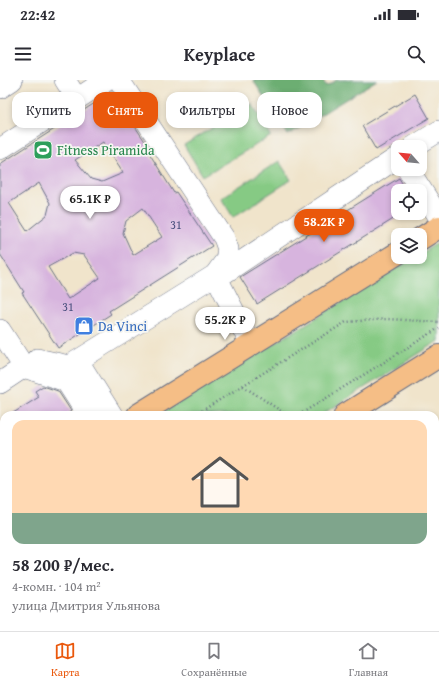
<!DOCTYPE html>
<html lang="ru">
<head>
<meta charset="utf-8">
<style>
  :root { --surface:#fff; --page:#f7f7f7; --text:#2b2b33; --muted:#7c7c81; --line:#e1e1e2; --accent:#ea580c }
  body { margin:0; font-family:"Gentium Book Plus",serif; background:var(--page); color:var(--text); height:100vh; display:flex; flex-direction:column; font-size:15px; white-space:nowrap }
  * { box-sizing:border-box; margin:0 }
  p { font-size:13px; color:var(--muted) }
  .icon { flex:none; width:22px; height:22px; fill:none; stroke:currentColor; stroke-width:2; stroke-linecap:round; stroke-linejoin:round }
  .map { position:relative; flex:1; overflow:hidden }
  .sheet { position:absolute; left:0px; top:331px; width:439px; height:220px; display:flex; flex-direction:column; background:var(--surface); border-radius:12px 12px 0 0; box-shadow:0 2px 6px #0003 }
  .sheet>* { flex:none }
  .hud { position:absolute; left:12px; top:12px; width:415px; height:36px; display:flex; gap:8px }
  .needle { width:26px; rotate:297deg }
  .controls { position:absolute; left:391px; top:60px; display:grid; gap:8px }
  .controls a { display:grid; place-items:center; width:36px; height:36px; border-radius:8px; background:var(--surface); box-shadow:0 2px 6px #0003; font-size:20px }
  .price { position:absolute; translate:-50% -34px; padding:0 9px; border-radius:14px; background:#fff; color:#222; font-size:13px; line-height:26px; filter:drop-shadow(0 1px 2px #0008) }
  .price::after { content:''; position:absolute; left:50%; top:24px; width:12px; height:9px; margin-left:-6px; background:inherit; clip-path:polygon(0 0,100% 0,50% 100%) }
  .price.current { background:var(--accent); color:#fff }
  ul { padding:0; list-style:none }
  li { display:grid; align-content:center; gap:8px; height:212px; padding:0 12px }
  li span { display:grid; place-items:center; height:124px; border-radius:12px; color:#555 }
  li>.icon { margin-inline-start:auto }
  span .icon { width:72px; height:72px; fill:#fffc; stroke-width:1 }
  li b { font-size:17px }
  .tag { padding:0 14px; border-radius:12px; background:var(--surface); box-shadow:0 2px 6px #0003; font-size:14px; line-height:36px }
  .tag.current { background:var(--accent); color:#fff }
  .status { display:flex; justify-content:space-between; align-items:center; height:28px; padding:0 20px; background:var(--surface); direction:ltr }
  .status svg { height:11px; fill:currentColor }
  header { display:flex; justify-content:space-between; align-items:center; height:52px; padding:0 12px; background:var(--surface); font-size:18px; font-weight:600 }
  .dock { display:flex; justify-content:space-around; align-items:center; height:56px; border-top:1px solid var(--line); background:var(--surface); font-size:11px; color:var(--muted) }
  .dock a { display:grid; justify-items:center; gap:2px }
  .dock .current { color:var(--accent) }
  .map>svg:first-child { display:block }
  .green { fill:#86ca84; stroke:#507c71 }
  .forest { fill:#6cae72; stroke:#446e68 }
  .building { fill:#d7b4de; fill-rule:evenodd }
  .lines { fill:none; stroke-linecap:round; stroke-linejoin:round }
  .minor-casing { stroke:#666e84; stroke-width:22 }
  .major-casing { stroke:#666e84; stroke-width:24 }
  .path { stroke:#666e84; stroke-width:2.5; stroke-dasharray:1 3; stroke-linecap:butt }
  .minor { stroke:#fff; stroke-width:21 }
  .major { stroke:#f5be86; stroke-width:22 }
  .labels { text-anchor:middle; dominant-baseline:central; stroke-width:3.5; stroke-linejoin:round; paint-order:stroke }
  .number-label { font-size:12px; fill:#4a507e }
  .leisure-label { font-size:14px; fill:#27864d; stroke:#f6f6f2; text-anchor:start }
  .shop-label { font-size:14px; fill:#366cbe; stroke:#f6f6f2; text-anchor:start }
</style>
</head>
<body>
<div class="status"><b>22:42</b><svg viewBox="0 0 49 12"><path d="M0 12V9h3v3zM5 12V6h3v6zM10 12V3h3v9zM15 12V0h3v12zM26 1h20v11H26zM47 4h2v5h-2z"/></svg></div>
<header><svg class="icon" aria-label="menu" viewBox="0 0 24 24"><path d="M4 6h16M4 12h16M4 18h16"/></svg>Keyplace<svg class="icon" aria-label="search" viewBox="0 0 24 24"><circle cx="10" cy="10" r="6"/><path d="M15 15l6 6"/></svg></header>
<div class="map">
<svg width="439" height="551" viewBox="0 0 439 551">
  <rect width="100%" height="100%" fill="#f6f6f2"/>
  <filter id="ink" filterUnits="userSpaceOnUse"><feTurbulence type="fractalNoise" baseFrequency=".025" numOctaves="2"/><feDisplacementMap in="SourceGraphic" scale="8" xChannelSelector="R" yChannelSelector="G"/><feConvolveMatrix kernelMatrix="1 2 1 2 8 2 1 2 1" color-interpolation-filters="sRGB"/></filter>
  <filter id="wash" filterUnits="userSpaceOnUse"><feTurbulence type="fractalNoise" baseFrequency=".012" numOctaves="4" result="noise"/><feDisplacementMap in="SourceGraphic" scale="16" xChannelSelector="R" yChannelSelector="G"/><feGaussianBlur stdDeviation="0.9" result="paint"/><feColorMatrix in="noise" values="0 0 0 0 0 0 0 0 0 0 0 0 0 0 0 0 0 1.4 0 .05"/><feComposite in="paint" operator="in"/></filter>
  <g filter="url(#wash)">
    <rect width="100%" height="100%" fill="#f0e4cb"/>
    <path class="green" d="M252,24L271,56L203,96L184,65Z
      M279,81L291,100L233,137L221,118Z
      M439,162V261L321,335H158L415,177H420V174Z
      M4,430V533L0,535V433Z
      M210,547H222L239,551H204Z"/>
    <path class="forest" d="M253,0H323L326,6L337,0H377L288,55Z"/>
    <g id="blocks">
      <path class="building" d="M112,12L148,66L146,68L174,113L176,112L212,166L109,231L111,234L58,268L22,213L24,212L0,174V84ZM103,62L123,93L102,102L91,99L75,80ZM39,103L50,123L47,135L27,151L9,123ZM143,128L162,157L133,175L123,153L126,141ZM73,173L84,175L100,198L68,219L48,187Z
        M415,14L429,38L376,70L362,46Z
        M399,98L407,111H398V133H403L257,224L240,197Z
        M43,306L58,311L71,331L66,335H10L39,317L35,311Z"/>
    </g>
  </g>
  <g filter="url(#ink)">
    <use href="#blocks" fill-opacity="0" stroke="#666e84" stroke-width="1"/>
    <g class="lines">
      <g class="minor-casing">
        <path id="minor" d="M65,0L77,19L106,0
          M0,8L12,0
          M413,67L439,51
          M0,69L77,19
          M408,89L439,137
          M0,250L24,287L66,301L88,335
          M251,265L217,198L398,77
          M37,279L69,286L215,195L226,180L228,169L224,158L119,0
          M78,281L112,335
          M0,303L24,287
          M435,394L439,391
          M435,463L439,460
          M435,492L439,499
          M357,547L360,551"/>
      </g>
      <g class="major-casing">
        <path id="major" d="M420,159L439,147
          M138,335L398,173
          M345,335L439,276
          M0,421L4,419
          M2,551L8,547"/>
      </g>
      <path class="path" d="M243,306L287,335
        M195,335L346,242L387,239L439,242
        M299,335L439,248
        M0,455L4,453
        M0,522L4,519
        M261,547L264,551
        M178,551L184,547"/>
      <use href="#minor" class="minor"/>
      <use href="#major" class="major"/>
    </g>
  </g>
  <defs>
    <g id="stadium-square" transform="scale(1)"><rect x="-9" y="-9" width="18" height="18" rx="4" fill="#2e9e5b" stroke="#f6f6f2"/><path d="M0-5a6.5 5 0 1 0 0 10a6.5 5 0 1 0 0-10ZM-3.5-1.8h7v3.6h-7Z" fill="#fff"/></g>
    <g id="shop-square" transform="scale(1)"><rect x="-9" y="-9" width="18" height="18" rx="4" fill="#3f7fe0" stroke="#f6f6f2"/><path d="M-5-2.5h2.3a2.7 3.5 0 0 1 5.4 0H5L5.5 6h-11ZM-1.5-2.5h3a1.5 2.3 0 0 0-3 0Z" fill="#fff"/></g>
  </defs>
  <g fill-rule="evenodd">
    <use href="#stadium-square" x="43" y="70"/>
    <use href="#shop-square" x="84" y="246"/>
  </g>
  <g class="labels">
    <g class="number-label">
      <text x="176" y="144">31</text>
      <text x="68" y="226">31</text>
    </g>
    <g class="leisure-label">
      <text x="57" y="70">Fitness Piramida</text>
    </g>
    <g class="shop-label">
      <text x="98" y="246">Da Vinci</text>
    </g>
  </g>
</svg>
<div class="controls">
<a><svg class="needle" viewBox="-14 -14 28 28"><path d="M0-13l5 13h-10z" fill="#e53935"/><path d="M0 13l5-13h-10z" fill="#7c7c81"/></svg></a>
<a><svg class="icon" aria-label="locate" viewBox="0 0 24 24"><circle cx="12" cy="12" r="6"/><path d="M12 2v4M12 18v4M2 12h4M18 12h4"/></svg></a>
<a><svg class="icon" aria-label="layers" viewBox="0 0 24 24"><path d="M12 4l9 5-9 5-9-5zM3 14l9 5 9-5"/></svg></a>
</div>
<b class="price" style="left:90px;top:140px">65.1K ₽</b>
<b class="price current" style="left:324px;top:163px">58.2K ₽</b>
<b class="price" style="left:225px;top:261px">55.2K ₽</b>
<div class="hud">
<a class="tag">Купить</a>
<a class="tag current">Снять</a>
<a class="tag">Фильтры</a>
<a class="tag">Новое</a>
</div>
<section class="sheet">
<ul>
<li><span style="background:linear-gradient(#ffd9b3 75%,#7fa58c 0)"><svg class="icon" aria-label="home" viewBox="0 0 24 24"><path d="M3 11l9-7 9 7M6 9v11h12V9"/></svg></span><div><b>58 200 ₽/мес.</b><p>4-комн. · 104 m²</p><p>улица Дмитрия Ульянова</p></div></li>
</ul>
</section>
</div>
<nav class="dock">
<a class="current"><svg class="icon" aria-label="map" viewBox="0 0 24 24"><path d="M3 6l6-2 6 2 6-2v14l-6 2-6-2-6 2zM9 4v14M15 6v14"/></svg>Карта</a>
<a><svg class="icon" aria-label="saved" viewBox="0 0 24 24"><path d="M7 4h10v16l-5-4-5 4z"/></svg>Сохранённые</a>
<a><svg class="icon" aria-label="home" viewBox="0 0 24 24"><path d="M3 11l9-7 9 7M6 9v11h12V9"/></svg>Главная</a>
</nav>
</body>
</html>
